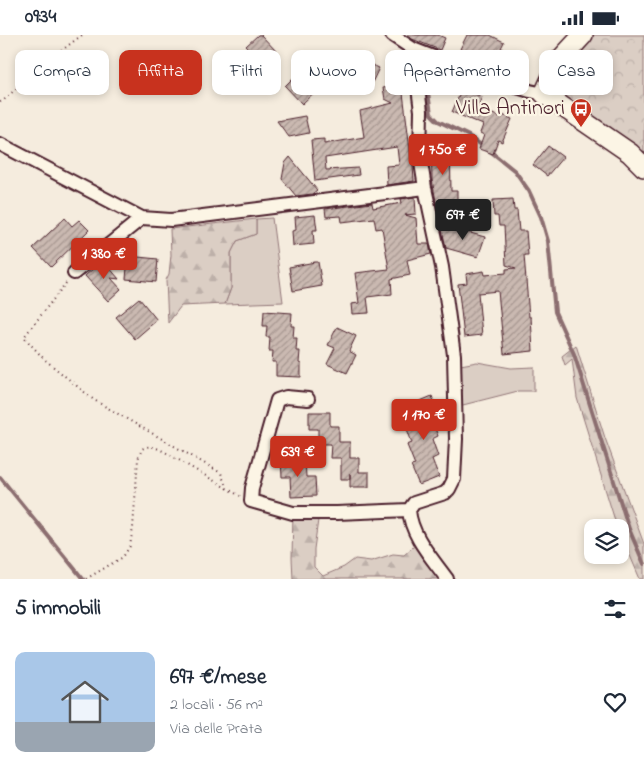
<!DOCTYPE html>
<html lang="it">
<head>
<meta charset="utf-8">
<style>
  :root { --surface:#fff; --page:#f2f2f3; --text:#1f2937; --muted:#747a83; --line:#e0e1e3; --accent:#c8321e }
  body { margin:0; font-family:"Indie Flower",sans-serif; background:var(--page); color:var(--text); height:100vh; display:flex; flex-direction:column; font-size:19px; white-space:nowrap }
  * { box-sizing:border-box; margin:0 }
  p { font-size:16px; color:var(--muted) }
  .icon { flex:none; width:28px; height:28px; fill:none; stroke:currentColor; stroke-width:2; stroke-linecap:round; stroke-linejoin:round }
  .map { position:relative; height:544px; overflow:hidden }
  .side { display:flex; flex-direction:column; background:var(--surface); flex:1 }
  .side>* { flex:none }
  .guide { position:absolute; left:15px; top:15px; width:615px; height:45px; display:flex; gap:10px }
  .buttons { position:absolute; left:584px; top:484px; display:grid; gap:10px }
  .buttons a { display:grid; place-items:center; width:45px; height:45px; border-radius:10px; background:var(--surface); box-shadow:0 2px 8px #0003; font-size:25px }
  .price { position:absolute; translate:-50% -42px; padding:0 11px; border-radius:5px; background:var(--accent); color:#fff; font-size:16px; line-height:32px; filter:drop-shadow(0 1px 2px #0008) }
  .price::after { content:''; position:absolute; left:50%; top:30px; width:15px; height:11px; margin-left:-8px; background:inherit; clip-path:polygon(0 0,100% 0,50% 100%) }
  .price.current { background:#222; color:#fff }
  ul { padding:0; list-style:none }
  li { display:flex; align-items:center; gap:15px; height:125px; padding:0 15px }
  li+li { border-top:1px solid var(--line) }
  li span { display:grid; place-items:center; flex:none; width:140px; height:100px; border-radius:10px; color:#555 }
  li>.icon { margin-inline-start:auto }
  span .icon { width:60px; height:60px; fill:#fffc; stroke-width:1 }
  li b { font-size:21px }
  h2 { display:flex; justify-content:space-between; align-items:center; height:60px; padding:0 15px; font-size:21px }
  .pill { padding:0 18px; border-radius:10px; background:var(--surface); box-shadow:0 2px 8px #0003; font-size:18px; line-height:45px }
  .pill.current { background:var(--accent); color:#fff }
  .status { display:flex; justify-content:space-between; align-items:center; height:35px; padding:0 25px; background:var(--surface); direction:ltr }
  .status svg { height:14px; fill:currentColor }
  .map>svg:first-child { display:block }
  .green { fill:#dbcec4; stroke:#927678 }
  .forest { fill:url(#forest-firs); stroke:#927678 }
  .park { fill:url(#park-crowns); stroke:#927678 }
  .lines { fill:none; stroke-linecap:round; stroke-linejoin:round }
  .stream { stroke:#8c6e70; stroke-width:4 }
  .building { fill:url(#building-hatch); stroke:#4a1f2b }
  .street-casing { stroke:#4a1f2b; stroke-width:16 }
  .secondary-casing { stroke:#4a1f2b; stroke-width:22 }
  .path { stroke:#4a1f2b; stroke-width:2; stroke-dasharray:1 4; stroke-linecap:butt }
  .street { stroke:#fcf5e5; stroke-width:12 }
  .secondary { stroke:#fcf5e5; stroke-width:19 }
  .labels { text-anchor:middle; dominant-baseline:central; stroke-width:4.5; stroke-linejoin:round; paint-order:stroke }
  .poi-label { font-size:22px; fill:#4a1f2b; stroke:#fcf5e5; text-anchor:end }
</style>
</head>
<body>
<div class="status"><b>09:34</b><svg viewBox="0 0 49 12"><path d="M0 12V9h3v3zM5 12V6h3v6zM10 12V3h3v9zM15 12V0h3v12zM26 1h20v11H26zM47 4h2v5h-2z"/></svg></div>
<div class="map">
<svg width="644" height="544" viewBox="0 0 644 544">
  <defs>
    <pattern id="forest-firs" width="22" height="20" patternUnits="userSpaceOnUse" patternTransform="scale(1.25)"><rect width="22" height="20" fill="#dbcec4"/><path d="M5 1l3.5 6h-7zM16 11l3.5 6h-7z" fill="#bdb0a9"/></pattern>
    <pattern id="park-crowns" width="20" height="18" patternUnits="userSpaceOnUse" patternTransform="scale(1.25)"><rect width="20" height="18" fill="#dbcec4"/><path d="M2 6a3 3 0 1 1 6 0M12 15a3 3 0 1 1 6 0" fill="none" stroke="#bdb0a9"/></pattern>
    <pattern id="building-hatch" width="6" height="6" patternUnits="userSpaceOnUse" patternTransform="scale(1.25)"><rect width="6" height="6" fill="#cab9b1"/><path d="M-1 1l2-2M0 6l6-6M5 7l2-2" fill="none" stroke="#a69690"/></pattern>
  </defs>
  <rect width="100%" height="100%" fill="#f5ecde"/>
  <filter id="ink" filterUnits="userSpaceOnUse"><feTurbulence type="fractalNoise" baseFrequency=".02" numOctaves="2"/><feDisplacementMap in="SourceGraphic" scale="10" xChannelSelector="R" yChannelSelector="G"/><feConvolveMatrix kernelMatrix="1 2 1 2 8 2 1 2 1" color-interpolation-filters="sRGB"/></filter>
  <g filter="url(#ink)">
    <path class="green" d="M272,183L283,267L225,269L231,253V218L237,206L256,199V184Z
      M477,327L511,333L534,332V356H518L455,372V331Z"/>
    <path class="forest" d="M256,184V199L237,206L231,218V253L225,269L181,271L168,288L166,245L169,239L171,220L170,194Z
      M576,310L605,403L644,509V544H640L620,497V492H617L577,363L572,324L565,330L562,321Z
      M293,478H319L314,514V532L323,541L344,532L355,524L371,526L393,519L404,520L420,506L447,544H293L292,523Z"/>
    <path class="park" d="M583,0H644V132L544,59Z"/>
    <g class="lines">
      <path class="stream" d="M419,23L423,29L425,36L431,79L438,86L469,101L484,112
        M490,116L515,136L529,156L541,182L548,206L555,277L574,319L629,494L644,529
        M0,442L83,544"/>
    </g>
    <path class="building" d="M258,0H261L277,17L264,30L246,11Z
      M407,0H438L445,3L440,15L412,4Z
      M467,0H490L504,7L501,13L508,16L500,33L460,14Z
      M355,22L379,33L368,56L343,45Z
      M310,33L324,48L302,69L285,51L302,34L305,37Z
      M402,50L411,122H412L413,131L414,146L387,150L386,131L399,130L397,112L325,123L326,135L358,133L359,140L315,146L311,105L324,104V109L364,102L360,76L393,68L385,64L383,53Z
      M462,54L482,62L478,72L499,82L500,79L512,84L502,107L498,105L493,119L479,114L484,100L480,98L483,90L452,77Z
      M305,81L309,98L289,102L277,86Z
      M431,104H450L451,156H457V176L438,177L432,145Z
      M548,111L563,122L547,141L533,130Z
      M290,122L317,155L312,159L296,161L282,144L285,128Z
      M415,162L416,179L405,180L416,183L418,209H429L431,219L407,225L410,240L391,244L392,259L367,262L369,278L352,279L351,269L359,268L355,238L389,234L382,193L376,194L374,183L342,187L341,181L326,182L325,174L372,168L373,173L402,168L401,164Z
      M513,164L514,175H517L519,196H526L528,220H524L529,282H531L533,316L504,319L498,256L478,258L482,300L464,302L458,249L467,248L466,239L484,236L485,240L506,238V234L516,233L506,230L504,191H499L498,181H494L493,165Z
      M315,180L317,195H313L314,209L293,211L292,196L296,195L295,182Z
      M65,183L72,191L79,185L89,195L51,232L33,213Z
      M441,190L485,202L478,222L446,213Z
      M128,221L158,224L156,247L126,244Z
      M103,225L119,244L111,243L121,254L108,266L85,241Z
      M315,227H318L322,251L293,256L289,232Z
      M139,263L157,285L135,304L116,282Z
      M264,276L292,278L291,291H294L293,303H297L296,316H300L299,328L301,329V342L276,341V327H272L273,316H269L270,302H266L267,291H263Z
      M337,292L356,301L349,316L356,320L347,338L327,329L335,313L328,310Z
      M432,361L439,380L431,383L438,401L432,404L438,421L432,424L439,442L419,450L411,431L415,430L407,410L412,408L406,391L418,387L411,370Z
      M309,377H330V391H339V407H350V423H359V437H369V452H350V439V444H341V423H330L331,409H318V394H309Z
      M305,423L306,442H315L316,461L291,462L290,442H282L281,424Z"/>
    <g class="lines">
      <g class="street-casing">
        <path id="street" d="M392,0L413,14L482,41L530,56L544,59
          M413,14L421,76L420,121L425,153L442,232L454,320L456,404L454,444L449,454L445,458L414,468L409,475C411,501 432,523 447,544
          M0,109L142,183L171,185L425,153
          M74,238L142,183
          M308,364L286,362L277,365L252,453L251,466L293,478H337L409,475"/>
      </g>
      <g class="secondary-casing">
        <path id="secondary" d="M583,0L559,26L544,59L630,118L644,132"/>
      </g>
      <path class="path" d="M0,67L4,65L36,35L82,0
        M66,248L24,302L44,324L94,365L221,438L227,454
        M86,544L123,522L130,511L133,493L138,424L142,414C150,409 157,413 165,417L240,461"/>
      <use href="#street" class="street"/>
      <use href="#secondary" class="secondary"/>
    </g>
  </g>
  <defs>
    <g id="bus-pin" transform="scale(1.125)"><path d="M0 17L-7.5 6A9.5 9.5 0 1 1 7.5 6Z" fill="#c8321e" stroke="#fcf5e5"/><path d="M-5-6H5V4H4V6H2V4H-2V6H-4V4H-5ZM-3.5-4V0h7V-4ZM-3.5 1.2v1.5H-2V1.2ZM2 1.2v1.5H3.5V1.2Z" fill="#fff"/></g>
  </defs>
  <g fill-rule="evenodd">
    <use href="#bus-pin" x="581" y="74"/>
  </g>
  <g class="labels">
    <g class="poi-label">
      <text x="565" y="74">Villa Antinori</text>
    </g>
  </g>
</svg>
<div class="buttons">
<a><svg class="icon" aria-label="layers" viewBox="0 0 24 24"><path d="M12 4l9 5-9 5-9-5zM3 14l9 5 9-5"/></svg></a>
</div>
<b class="price" style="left:443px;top:141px">1 750 €</b>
<b class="price current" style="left:463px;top:206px">697 €</b>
<b class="price" style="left:104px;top:245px">1 380 €</b>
<b class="price" style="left:424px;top:406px">1 170 €</b>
<b class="price" style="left:298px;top:443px">639 €</b>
<div class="guide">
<a class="pill">Compra</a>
<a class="pill current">Affitta</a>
<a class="pill">Filtri</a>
<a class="pill">Nuovo</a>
<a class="pill">Appartamento</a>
<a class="pill">Casa</a>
</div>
</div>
<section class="side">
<h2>5 immobili<svg class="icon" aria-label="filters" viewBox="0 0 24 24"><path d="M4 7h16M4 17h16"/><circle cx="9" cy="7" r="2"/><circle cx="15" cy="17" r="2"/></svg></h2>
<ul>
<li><span style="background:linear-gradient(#a9c7e8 70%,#9aa5b1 0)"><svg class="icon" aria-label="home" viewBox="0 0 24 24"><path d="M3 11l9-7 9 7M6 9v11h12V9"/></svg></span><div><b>697 €/mese</b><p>2 locali · 56 m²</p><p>Via delle Prata</p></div><svg class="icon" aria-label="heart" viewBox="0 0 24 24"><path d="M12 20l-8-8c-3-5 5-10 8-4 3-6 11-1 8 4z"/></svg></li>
</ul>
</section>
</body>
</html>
